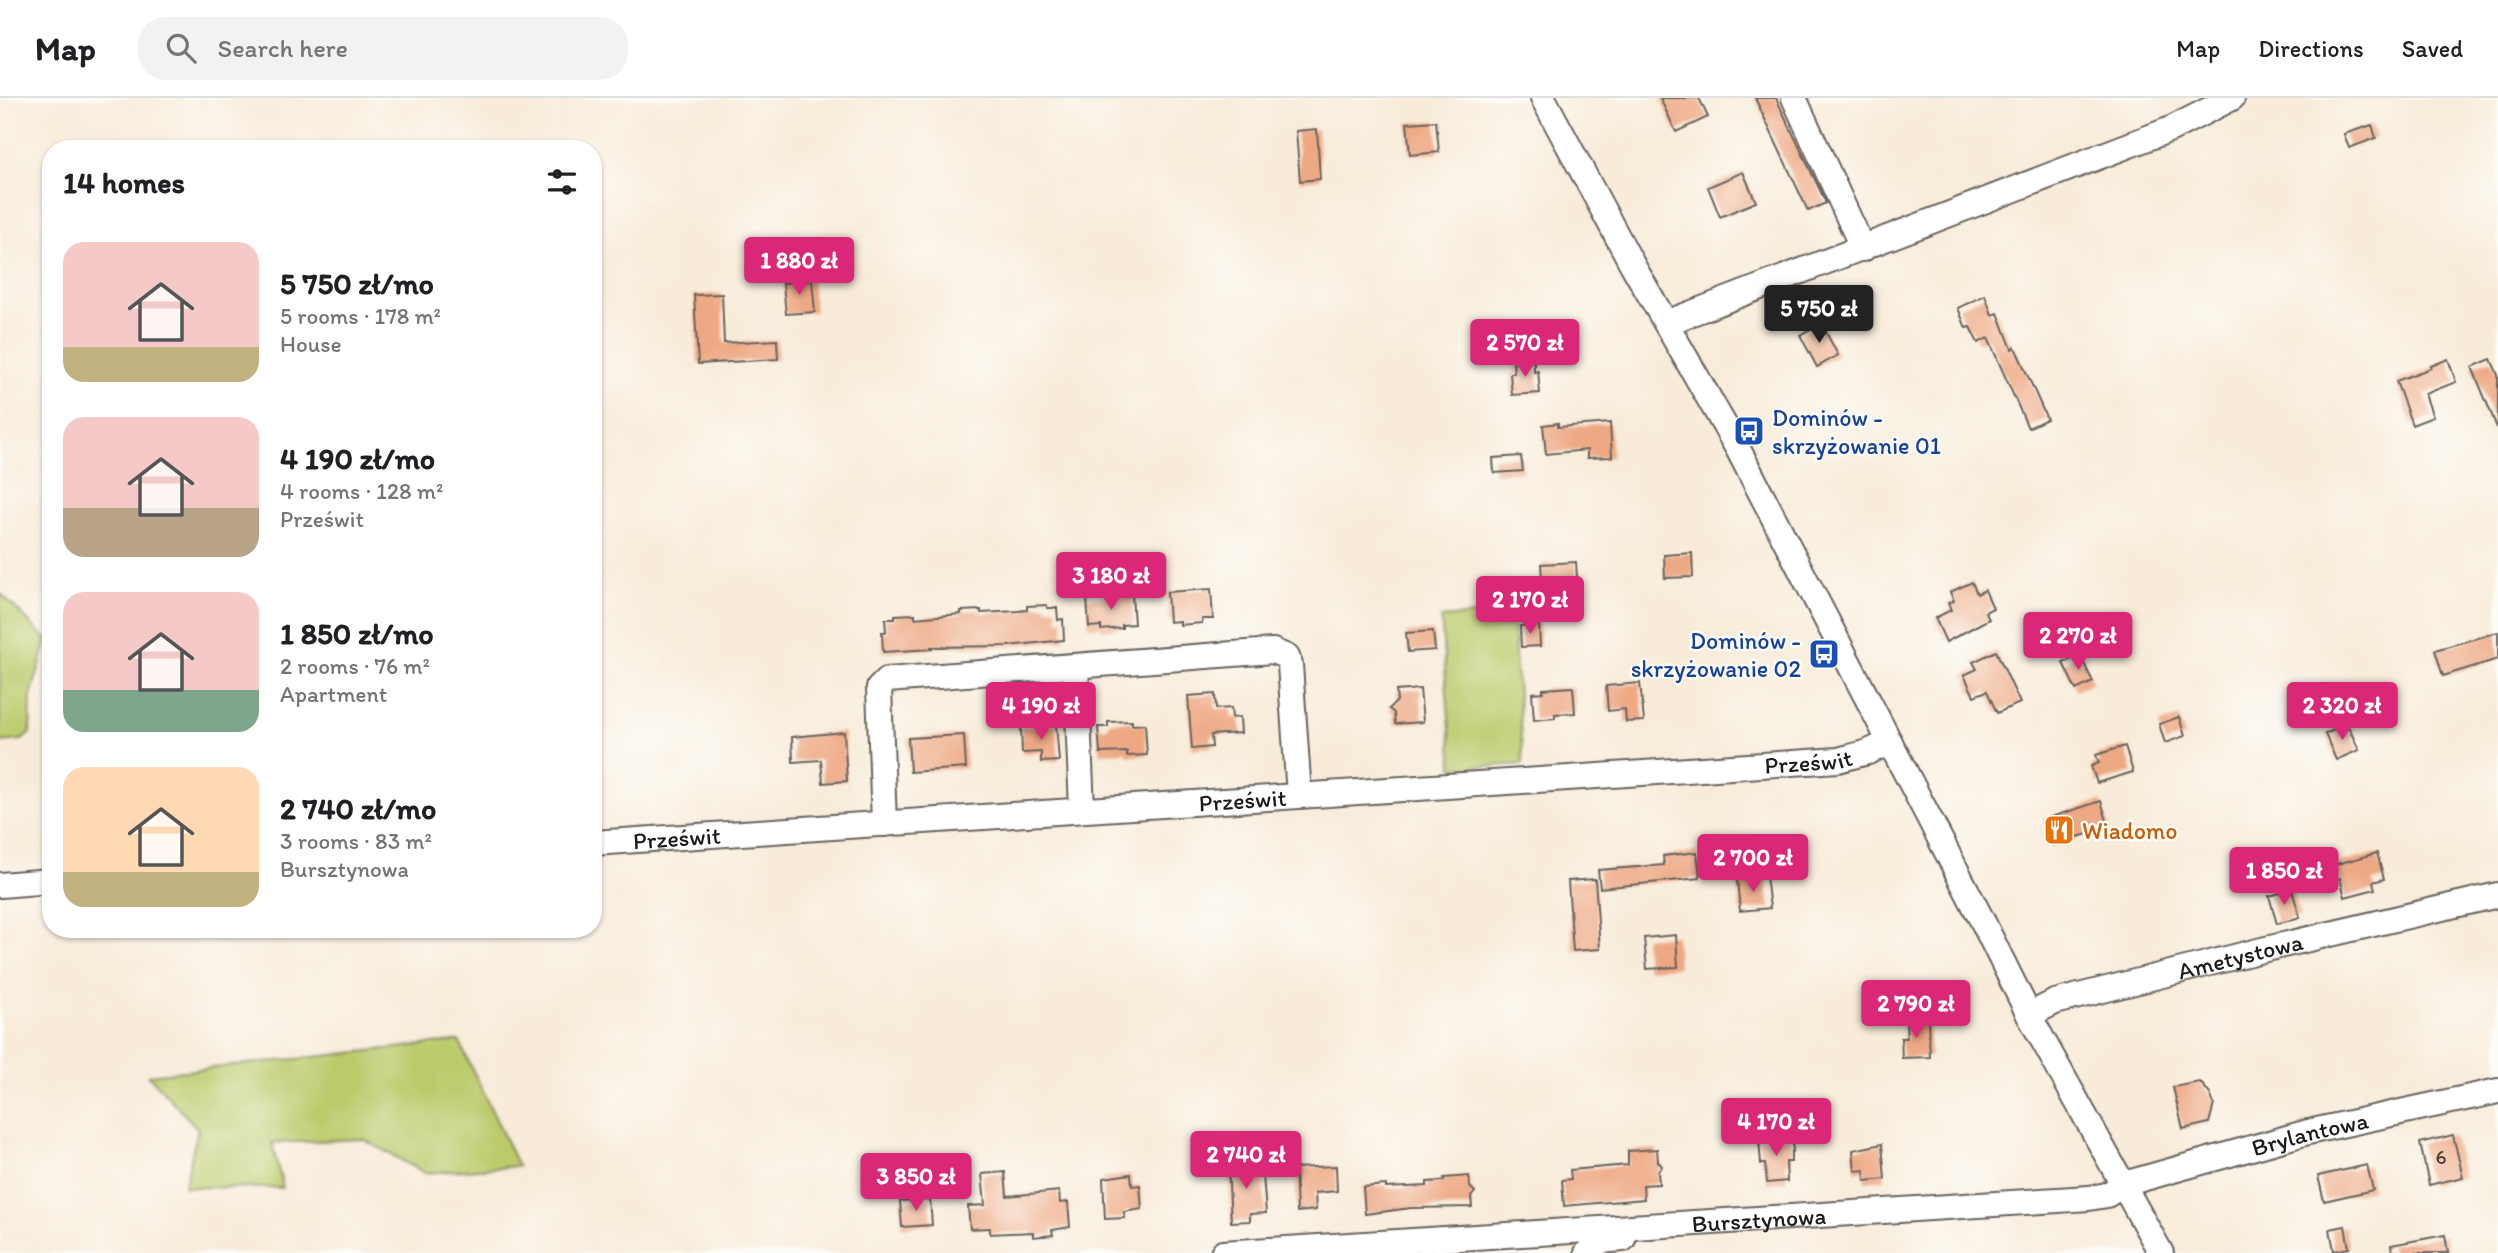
<!DOCTYPE html>
<html lang="en">
<head>
<meta charset="utf-8">
<style>
  :root { --surface:#fff; --page:#f2f2f2; --text:#202124; --muted:#757577; --line:#e0e0e0; --accent:#db2777 }
  body { margin:0; font-family:Itim,sans-serif; background:var(--page); color:var(--text); height:100vh; display:flex; flex-direction:column; font-size:26px; white-space:nowrap }
  * { box-sizing:border-box; margin:0 }
  p { font-size:23px; color:var(--muted) }
  .icon { flex:none; width:38px; height:38px; fill:none; stroke:currentColor; stroke-width:2; stroke-linecap:round; stroke-linejoin:round }
  .map { position:relative; flex:1; overflow:hidden }
  .panel { position:absolute; left:42px; top:42px; width:560px; height:798px; display:flex; flex-direction:column; background:var(--surface); border-radius:28px; box-shadow:0 2px 5px #0004 }
  .panel>* { flex:none }
  .price { position:absolute; translate:-50% -60px; padding:0 16px; border-radius:7px; background:var(--accent); color:#fff; font-size:23px; line-height:46px; filter:drop-shadow(0 2px 4px #0008) }
  .price::after { content:''; position:absolute; left:50%; top:42px; width:21px; height:16px; margin-left:-10px; background:inherit; clip-path:polygon(0 0,100% 0,50% 100%) }
  .price.current { background:#222; color:#fff }
  ul { padding:0; list-style:none }
  li { display:flex; align-items:center; gap:21px; height:175px; padding:0 21px }
  li span { display:grid; place-items:center; flex:none; width:196px; height:140px; border-radius:21px; color:#555 }
  li>.icon { margin-inline-start:auto }
  span .icon { width:84px; height:84px; fill:#fffc; stroke-width:1 }
  li b { font-size:30px }
  h2 { display:flex; justify-content:space-between; align-items:center; height:84px; padding:0 21px; font-size:30px }
  header { display:flex; align-items:center; gap:42px; box-sizing:border-box; height:98px; padding:0 35px; background:var(--surface); border-bottom:2px solid var(--line) }
  header strong { font-size:33px }
  nav { display:flex; gap:38px; margin-inline-start:auto; font-size:24px }
  .search { width:490px; height:63px; background:var(--page); display:flex; align-items:center; gap:18px; box-sizing:border-box; padding:0 24px; border-radius:28px; color:var(--muted); font-size:26px }
  .map>svg:first-child { display:block }
  .green { fill:#bcca6c; stroke:#6c7344; stroke-width:2 }
  .building { fill:#eea884 }
  .lines { fill:none; stroke-linecap:round; stroke-linejoin:round }
  .minor-casing { stroke:#69645e; stroke-width:28 }
  .minor { stroke:#fff; stroke-width:24 }
  .labels { text-anchor:middle; dominant-baseline:central; stroke-width:5; stroke-linejoin:round; paint-order:stroke }
  .number-label { font-size:21px; fill:#503f36 }
  .transit-label { font-size:24px; fill:#164399; stroke:#fdfcf7; text-anchor:start }
  .street-label { font-size:24px; fill:#1c1c1c; stroke:#fdfcf7 }
  .food-label { font-size:24px; fill:#c56008; stroke:#fdfcf7; text-anchor:start }
</style>
</head>
<body>
<header>
<strong>Map</strong>
<div class="search"><svg class="icon" aria-label="search" viewBox="0 0 24 24"><circle cx="10" cy="10" r="6"/><path d="M15 15l6 6"/></svg>Search here</div>
<nav><a>Map</a><a>Directions</a><a>Saved</a></nav>
</header>
<div class="map">
<svg width="2498" height="1155" viewBox="0 0 2498 1155">
  <rect width="100%" height="100%" fill="#fdfcf7"/>
  <filter id="ink" filterUnits="userSpaceOnUse"><feTurbulence type="fractalNoise" baseFrequency=".0143" numOctaves="2"/><feDisplacementMap in="SourceGraphic" scale="14" xChannelSelector="R" yChannelSelector="G"/><feConvolveMatrix kernelMatrix="1 2 1 2 8 2 1 2 1" color-interpolation-filters="sRGB"/></filter>
  <filter id="wash" filterUnits="userSpaceOnUse"><feTurbulence type="fractalNoise" baseFrequency=".00686" numOctaves="4" result="noise"/><feDisplacementMap in="SourceGraphic" scale="28" xChannelSelector="R" yChannelSelector="G"/><feGaussianBlur stdDeviation="1.57" result="paint"/><feColorMatrix in="noise" values="0 0 0 0 0 0 0 0 0 0 0 0 0 0 0 0 0 1.4 0 .05"/><feComposite in="paint" operator="in"/></filter>
  <g filter="url(#wash)">
    <rect width="100%" height="100%" fill="#f8ebd9"/>
    <path class="green" d="M0,495L47,542L31,598L30,635L22,642L0,644Z
      M1512,514L1523,666L1453,670L1441,520Z
      M459,943L518,1068L425,1075L363,1041L272,1045L283,1090L184,1089L198,1031L148,977Z"/>
    <g id="blocks">
      <path class="building" d="M1660,0H1699L1708,19L1676,34Z
        M1755,0H1776L1826,105L1808,113Z
        M1436,23L1439,54L1410,57L1407,25Z
        M2372,27L2376,40L2349,50L2344,36Z
        M1317,31L1320,81L1300,83L1296,33Z
        M1743,74L1756,104L1720,119L1708,89Z
        M812,182L815,214L786,216L783,185Z
        M722,196L724,245L777,242L778,261L698,266L694,197Z
        M1985,197L1992,217L1998,215L2012,251L2015,249L2047,321L2028,330L1988,240L1978,245L1970,229L1966,230L1958,210Z
        M1821,225L1838,257L1817,269L1800,237Z
        M2448,261L2456,284L2425,296L2433,319L2412,327L2396,283L2431,270V268Z
        M2491,261L2498,277V332L2472,269Z
        M1534,263V274L1538,273L1540,295L1512,297L1510,275H1514L1513,265Z
        M1558,325V329L1610,325L1612,359L1587,360V352L1546,356L1543,327Z
        M1521,358L1523,373L1494,375L1493,360Z
        M1692,455L1693,479L1665,480L1664,457Z
        M1576,464L1578,493L1543,496L1541,466Z
        M1972,484L1977,496L1985,492L1993,510L1985,514L1989,521L1946,544L1935,520L1951,512L1948,505L1954,503L1950,494Z
        M1211,491L1213,521H1202V525L1180,527V523L1169,524L1167,494Z
        M1132,497L1134,526L1122,527V530L1101,532V528L1089,529L1087,500Z
        M1047,507V510H1057L1058,522L1063,521L1064,542L1008,548L931,549L932,551L883,554L882,534H886L885,521H895V517L915,516V520L925,519L961,516V513L981,512V515L1018,513L1027,512V508Z
        M1539,526L1540,548L1521,549L1520,528Z
        M1433,533L1435,552L1408,554L1406,535Z
        M2498,534V561L2443,578L2435,552Z
        M1996,553L2020,605L1997,615L1987,593L1974,598L1964,577L1977,571L1973,564Z
        M2080,557L2093,584L2076,592L2063,565Z
        M1640,585L1644,623L1626,624L1625,611L1608,613L1606,588Z
        M1573,589L1575,615L1555,616V620L1534,622L1532,595L1543,594V591Z
        M1420,591L1423,624L1395,626L1394,615L1389,611L1397,603L1396,593Z
        M2355,594L2363,614L2343,622L2335,602Z
        M1215,596L1216,611L1231,610L1232,620L1240,619L1241,635L1211,637L1212,649L1192,651L1188,598Z
        M2179,619L2185,638L2165,645L2159,626Z
        M1132,623V627L1145,626L1147,657L1127,658V654L1100,655L1098,629H1108V624Z
        M2347,626L2359,652L2336,662L2325,636Z
        M1056,627L1059,663L1041,664V654L1022,655L1021,629Z
        M844,634L847,683L823,685L821,662L793,664L792,639Z
        M964,637L966,670L910,674L908,640Z
        M2125,648L2133,674L2097,685L2091,668L2099,665L2096,657Z
        M2101,703L2109,729L2053,747L2045,721Z
        M1697,754L1700,780L1600,790L1598,772L1664,767L1663,758Z
        M2377,755L2384,781L2373,784L2375,791L2345,799L2340,780L2334,782L2330,768Z
        M1766,778L1770,810L1740,813L1737,781Z
        M1595,781L1600,851L1573,853L1568,783Z
        M2292,792L2300,819L2277,826L2269,798Z
        M1676,837L1678,869L1647,871L1644,840Z
        M1906,922H1928L1930,959L1902,960L1901,940H1907Z
        M2200,984L2210,996L2214,1006L2209,1025L2183,1031L2173,989Z
        M2453,1037L2463,1079L2429,1087L2420,1045Z
        M1787,1039L1792,1045L1793,1052L1791,1055V1064H1786L1787,1083L1767,1085L1765,1066H1761L1759,1041Z
        M1882,1046L1885,1081L1865,1083L1864,1072L1855,1073L1853,1052Z
        M1657,1051L1658,1063L1662,1068L1658,1073L1659,1086L1643,1087L1644,1101L1564,1108L1562,1082L1571,1081L1570,1072L1628,1067V1053Z
        M1262,1065L1266,1115L1250,1116V1123L1231,1124L1228,1067Z
        M2367,1067L2373,1092L2324,1103L2318,1078Z
        M1336,1068L1337,1093L1315,1095L1316,1112L1297,1114L1295,1070Z
        M1005,1074L1007,1098L1059,1093L1060,1105L1068,1104L1070,1129L1052,1132L1053,1137L1033,1139V1134L990,1136V1130L970,1131L968,1108L985,1107L982,1076Z
        M1131,1076L1132,1088L1140,1087L1142,1111L1124,1114L1125,1120L1105,1121L1103,1080Z
        M1469,1078L1470,1089L1475,1094L1471,1099L1472,1109L1411,1110L1365,1116L1363,1089L1386,1087V1090L1427,1088V1084L1444,1083V1080Z
        M930,1101L932,1127L902,1129L900,1103Z
        M2345,1128L2349,1150L2334,1153L2330,1131Z
        M2445,1137L2448,1155H2392L2391,1147Z"/>
    </g>
  </g>
  <g filter="url(#ink)">
    <use href="#blocks" fill-opacity="0" stroke="#69645e" stroke-width="2"/>
    <g class="lines">
      <g class="minor-casing">
        <g id="minor">
          <path d="M1543,0L1632,166L1738,351L1983,824L2029,917L2161,1155"/>
          <path d="M1794,0L1863,151"/>
          <path d="M1666,225L2171,31L2232,0"/>
          <path d="M1076,569L1082,712"/>
          <path d="M884,726L879,590L887,582L1273,553L1287,559L1290,567L1299,697"/>
          <path id="s1" d="M593,745L1838,662L1868,654L1890,644"/>
          <path d="M0,787L51,783"/>
          <path id="s2" d="M2029,917L2055,904L2266,851L2498,797"/>
          <path id="s3" d="M1223,1155L2089,1100L2107,1097L2124,1086L2308,1034L2498,993"/>
          <path d="M1587,1155L1600,1143L1623,1141"/>
        </g>
      </g>
      <use href="#minor" class="minor"/>
    </g>
  </g>
  <defs>
    <g id="bus-square" transform="scale(1.575)"><rect x="-9" y="-9" width="18" height="18" rx="4" fill="#1a4fb4" stroke="#fdfcf7"/><path d="M-5-6H5V4H4V6H2V4H-2V6H-4V4H-5ZM-3.5-4V0h7V-4ZM-3.5 1.2v1.5H-2V1.2ZM2 1.2v1.5H3.5V1.2Z" fill="#fff"/></g>
    <g id="restaurant-square" transform="scale(1.575)"><rect x="-9" y="-9" width="18" height="18" rx="4" fill="#e8710a" stroke="#fdfcf7"/><path d="M-5-6h1v4h1v-4h1v4h1v-4h1v5L-1.5 .5V6h-2V.5L-5-1ZM5-6V6H3V1.5H1.5Q1.5-4 5-6Z" fill="#fff"/></g>
  </defs>
  <g fill-rule="evenodd">
    <use href="#bus-square" x="1749" y="333"/>
    <use href="#bus-square" x="1824" y="556"/>
    <use href="#restaurant-square" x="2059" y="732"/>
  </g>
  <g class="labels">
    <g class="number-label">
      <text x="2441" y="1058">6</text>
    </g>
    <g class="transit-label">
      <text x="1772" y="319">Dominów -<tspan x="1772" dy="28">skrzyżowanie 01</tspan></text>
      <text x="1801" y="542" text-anchor="end">Dominów -<tspan x="1801" dy="28">skrzyżowanie 02</tspan></text>
    </g>
    <g class="street-label">
      <text stroke="none"><textPath href="#s1" startOffset="1218">Prześwit</textPath></text>
      <text stroke="none"><textPath href="#s1" startOffset="651">Prześwit</textPath></text>
      <text stroke="none"><textPath href="#s1" startOffset="84">Prześwit</textPath></text>
      <text stroke="none"><textPath href="#s2" startOffset="220">Ametystowa</textPath></text>
      <text stroke="none"><textPath href="#s3" startOffset="1099">Brylantowa</textPath></text>
      <text stroke="none"><textPath href="#s3" startOffset="537">Bursztynowa</textPath></text>
    </g>
    <g class="food-label">
      <text x="2082" y="732">Wiadomo</text>
    </g>
  </g>
</svg>
<b class="price" style="left:799px;top:199px">1 880 zł</b>
<b class="price current" style="left:1819px;top:247px">5 750 zł</b>
<b class="price" style="left:1525px;top:281px">2 570 zł</b>
<b class="price" style="left:1111px;top:514px">3 180 zł</b>
<b class="price" style="left:1530px;top:538px">2 170 zł</b>
<b class="price" style="left:2078px;top:574px">2 270 zł</b>
<b class="price" style="left:1041px;top:644px">4 190 zł</b>
<b class="price" style="left:2342px;top:644px">2 320 zł</b>
<b class="price" style="left:1753px;top:796px">2 700 zł</b>
<b class="price" style="left:2284px;top:809px">1 850 zł</b>
<b class="price" style="left:1916px;top:942px">2 790 zł</b>
<b class="price" style="left:1776px;top:1060px">4 170 zł</b>
<b class="price" style="left:1246px;top:1093px">2 740 zł</b>
<b class="price" style="left:916px;top:1115px">3 850 zł</b>
<section class="panel">
<h2>14 homes<svg class="icon" aria-label="filters" viewBox="0 0 24 24"><path d="M4 7h16M4 17h16"/><circle cx="9" cy="7" r="2"/><circle cx="15" cy="17" r="2"/></svg></h2>
<ul>
<li><span style="background:linear-gradient(#f6c9c9 75%,#c2b280 0)"><svg class="icon" aria-label="home" viewBox="0 0 24 24"><path d="M3 11l9-7 9 7M6 9v11h12V9"/></svg></span><div><b>5 750 zł/mo</b><p>5 rooms · 178 m²</p><p>House</p></div></li>
<li><span style="background:linear-gradient(#f6c9c9 65%,#b9a48a 0)"><svg class="icon" aria-label="home" viewBox="0 0 24 24"><path d="M3 11l9-7 9 7M6 9v11h12V9"/></svg></span><div><b>4 190 zł/mo</b><p>4 rooms · 128 m²</p><p>Prześwit</p></div></li>
<li><span style="background:linear-gradient(#f6c9c9 70%,#7fa58c 0)"><svg class="icon" aria-label="home" viewBox="0 0 24 24"><path d="M3 11l9-7 9 7M6 9v11h12V9"/></svg></span><div><b>1 850 zł/mo</b><p>2 rooms · 76 m²</p><p>Apartment</p></div></li>
<li><span style="background:linear-gradient(#ffd9b3 75%,#c2b280 0)"><svg class="icon" aria-label="home" viewBox="0 0 24 24"><path d="M3 11l9-7 9 7M6 9v11h12V9"/></svg></span><div><b>2 740 zł/mo</b><p>3 rooms · 83 m²</p><p>Bursztynowa</p></div></li>
</ul>
</section>
</div>
</body>
</html>
